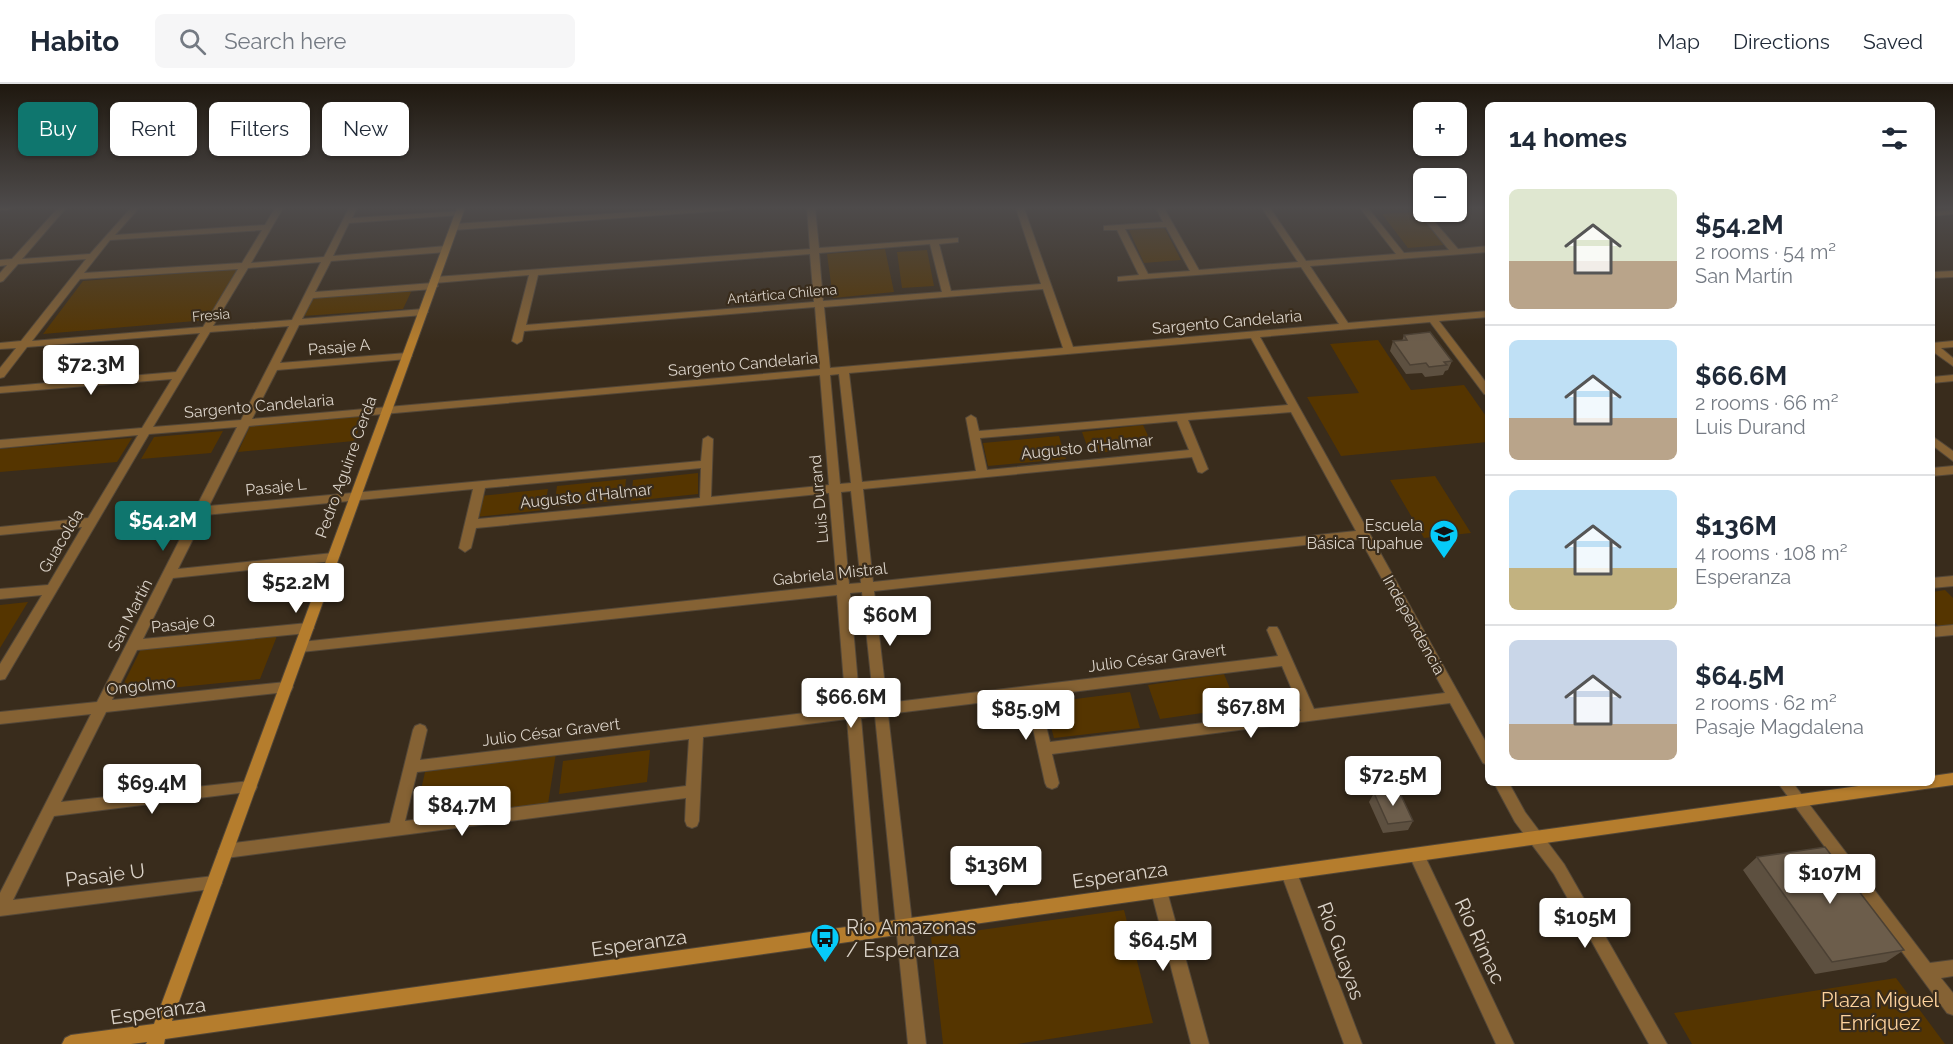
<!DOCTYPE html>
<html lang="en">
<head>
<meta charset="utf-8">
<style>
  :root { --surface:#fff; --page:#f6f6f7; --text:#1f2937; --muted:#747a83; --line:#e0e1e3; --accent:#0f766e }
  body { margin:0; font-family:Raleway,sans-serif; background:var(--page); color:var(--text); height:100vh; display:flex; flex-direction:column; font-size:22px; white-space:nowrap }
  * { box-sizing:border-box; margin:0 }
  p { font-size:20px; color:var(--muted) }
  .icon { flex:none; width:33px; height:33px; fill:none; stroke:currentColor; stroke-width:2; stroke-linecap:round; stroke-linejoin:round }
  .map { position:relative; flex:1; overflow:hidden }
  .sheet { position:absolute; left:1485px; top:18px; width:450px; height:684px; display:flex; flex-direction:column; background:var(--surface); border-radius:9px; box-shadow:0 2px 4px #0004 }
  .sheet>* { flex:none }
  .hud { position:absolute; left:18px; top:18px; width:570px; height:54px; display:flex; gap:12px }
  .fabs { position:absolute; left:1413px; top:18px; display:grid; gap:12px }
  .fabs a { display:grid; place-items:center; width:54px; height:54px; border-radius:9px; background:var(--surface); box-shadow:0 2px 4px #0004; font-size:30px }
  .price { position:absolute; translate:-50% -51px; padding:0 14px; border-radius:6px; background:#fff; color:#222; font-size:20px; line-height:39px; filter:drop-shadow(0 2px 3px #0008) }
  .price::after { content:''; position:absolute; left:50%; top:36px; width:18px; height:14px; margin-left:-9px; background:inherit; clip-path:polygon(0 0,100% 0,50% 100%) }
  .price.active { background:var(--accent); color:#fff }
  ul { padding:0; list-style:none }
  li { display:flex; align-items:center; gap:18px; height:150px; padding:0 24px }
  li+li { border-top:2px solid var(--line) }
  li span { display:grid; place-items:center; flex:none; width:168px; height:120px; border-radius:9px; color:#555 }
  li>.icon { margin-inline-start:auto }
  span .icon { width:72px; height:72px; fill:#fffc; stroke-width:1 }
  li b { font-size:26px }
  h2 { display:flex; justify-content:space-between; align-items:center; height:72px; padding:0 24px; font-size:26px }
  .chip { padding:0 21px; border-radius:9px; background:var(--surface); box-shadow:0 2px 4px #0004; font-size:21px; line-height:54px }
  .chip.active { background:var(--accent); color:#fff }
  header { display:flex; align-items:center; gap:36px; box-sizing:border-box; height:84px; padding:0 30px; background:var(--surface); border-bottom:2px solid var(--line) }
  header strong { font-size:28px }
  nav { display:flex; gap:33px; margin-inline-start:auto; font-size:21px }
  .search { width:420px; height:54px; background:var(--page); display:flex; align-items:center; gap:15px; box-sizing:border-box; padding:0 21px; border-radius:9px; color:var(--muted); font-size:22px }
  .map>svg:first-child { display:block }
  .green { fill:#553500 }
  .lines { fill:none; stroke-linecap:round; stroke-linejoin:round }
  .street-casing { stroke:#534738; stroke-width:2 }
  .secondary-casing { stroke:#534738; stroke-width:2 }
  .street { fill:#856234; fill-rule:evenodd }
  .secondary { fill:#b57d2d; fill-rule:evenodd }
  .wall { fill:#5d5040 }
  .building { fill:#6c5d4b; stroke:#4c4134; stroke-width:1.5 }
  .labels { text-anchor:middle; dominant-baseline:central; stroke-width:4.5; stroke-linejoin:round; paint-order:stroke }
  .far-street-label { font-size:14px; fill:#dad2c8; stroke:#392c1c }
  .street-label { font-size:16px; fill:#dad2c8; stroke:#392c1c }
  .poi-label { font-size:16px; fill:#dad2c8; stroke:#392c1c; text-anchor:end }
  .near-street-label { font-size:20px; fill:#dad2c8; stroke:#392c1c }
  .near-poi-label { font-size:20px; fill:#dad2c8; stroke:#392c1c; text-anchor:start }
  .near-park-label { font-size:20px; fill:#fed39d; stroke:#392c1c }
</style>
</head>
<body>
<header>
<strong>Habito</strong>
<div class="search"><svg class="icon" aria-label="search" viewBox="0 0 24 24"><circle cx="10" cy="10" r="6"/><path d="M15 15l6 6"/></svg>Search here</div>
<nav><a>Map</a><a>Directions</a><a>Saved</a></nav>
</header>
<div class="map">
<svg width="1953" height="960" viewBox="0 0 1953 960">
  <rect width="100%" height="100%" fill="#392c1c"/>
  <path class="green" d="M1418,128L1444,161L1408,164L1382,130Z
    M1164,143L1181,176L1144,179L1129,146Z
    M885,165L894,208L833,214L827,170Z
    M927,166L934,202L902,204L897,168Z
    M238,185L207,236L43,250L83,197Z
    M412,206L403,225L303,232L314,212Z
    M1378,256L1411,306L1464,301L1488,335V358L1341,372L1307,313L1359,309L1330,260Z
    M364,332L354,357L238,368L250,342Z
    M1143,341L1153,362L1090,370L1082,348Z
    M223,347L211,369L141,375L154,353Z
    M1059,352L1066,375L988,382L983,359Z
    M132,354L117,378L0,388V365Z
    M698,389V410L631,417L633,396Z
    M1435,392L1471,449L1424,454L1390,396Z
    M626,395L624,416L554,423L557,402Z
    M548,405L544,426L475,433L480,412Z
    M1945,506L1953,514V542L1940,544L1932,535V508Z
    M28,518L0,564V521Z
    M277,552L260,595L119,609L141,565Z
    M1224,590L1238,624L1160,635L1148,601Z
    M1130,608L1140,644L1054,654L1044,619Z
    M650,666L647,698L559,710L563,677Z
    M556,669L548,720L415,733L425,688Z
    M1124,826L1153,939L1017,960H943L931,853Z
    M1896,894L1945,960H1692L1674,929Z"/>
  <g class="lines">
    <g class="street-casing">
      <path id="street" d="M58,124H66L22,175L90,170L131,124H139L115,151L265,141L275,124H283L251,179L324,173L349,124H357L352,134L462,127L463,129L459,131L349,139L333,172L446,162L450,165L446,168L331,177L315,208L433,199L438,202L433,205L313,214L302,235L423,225L428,228L423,231L299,241L280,279L407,269L412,272L407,275L277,286L252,335L820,285L815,223L524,247L522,257L517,260L512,257L529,191L435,199L430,196L435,193L810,165L807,124H815L819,164L958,154V158L939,160L951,207L1041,200L1016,124H1024L1073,263L1339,240L1301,183L1118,197V193L1139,191L1117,146H1104V142L1163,138L1156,124H1164L1199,186L1298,178L1262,124H1270L1306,177L1396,170L1360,124H1368L1404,169L1449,166L1415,124H1423L1424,128H1426L1458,165L1488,162V168L1310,182L1348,239L1488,227V233L1439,237L1488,301V311L1484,310L1430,238L1260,253L1488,662V681L1483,679L1450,619L1052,670L1059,699L1057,703L1052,705L1047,703L1045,699L1026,613L888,630L926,960H908L875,632L861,634L880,847L878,852L872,855L866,852L864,847L847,635L703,653L699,737L697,742L692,744L687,742L685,737L686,714L226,774L221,772L218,767L221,762L226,760L390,739L413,646L415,642L420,640L425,642L427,646L420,676L846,624L837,511L301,568L296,567L295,563L296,559L301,558L837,501L829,409L476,444L471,464L465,468L459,464L473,405L205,431L178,485L333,469L339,473L333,477L173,494L143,555L308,539L312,541L314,544L312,547L308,549L137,566L112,616L286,598L291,599L293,603L291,607L286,608L106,628L61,718L250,697L255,699L257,703L255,707L54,732L13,816L214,792L219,794L222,799L219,804L0,832V809L91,630L0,640V628L97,618L237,343L149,350L5,595L0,596V580L42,511L0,515V505L48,501L82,443L0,451V443L88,434L138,351L0,364V356L142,344L172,295L0,309V303L176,288L200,249L27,263L4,293L0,294V284L16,264L0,265V259L21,257L86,175L18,180L3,197L0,198V189L7,181L0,182V176L12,175ZM1166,143L1190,187L1148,190L1125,145ZM262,146L242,179L84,189L110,156ZM930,160L942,208L823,217L819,169ZM810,170L814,218L526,241L538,191ZM321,178L292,236L213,242L248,184ZM238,185L203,243L32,257L80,195ZM1043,205L1063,264L830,284L824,223ZM289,242L241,336L153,343L210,248ZM1251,254L1288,321L979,347L976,334L971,331L966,334L976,387L862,398L849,289ZM839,290L851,399L840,400L830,291ZM820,291L829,401L711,413L713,355L708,352L703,355L701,377L209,422L249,342ZM1291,328L1356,447L873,498L863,405L1192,373L1198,388L1202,389L1208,385L1188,336ZM1177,337L1189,366L987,386L980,354ZM701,384L700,414L478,435L485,404ZM851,407L861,499L849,500L841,408ZM1360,455L1445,609L1314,625L1279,546L1277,543H1269L1267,546L1278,572L887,619L874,507ZM862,508L874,621L860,623L850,509ZM1282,582L1301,627L1050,658L1039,612ZM689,655L686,702L405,737L417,688Z
        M696,124H734L730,126L454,146L450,143L454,140Z
        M1953,126V130L1932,132V128Z
        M1953,187V193L1932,194V188Z
        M1953,257V263L1941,264L1953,274V282L1932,267V259Z
        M1953,291V297L1932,299V293Z
        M1932,352L1953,367V377L1932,361Z
        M1953,382V390L1932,392V384Z
        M1953,492V502L1932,504V494Z
        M1953,541V551L1932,553V543Z
        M1494,699H1509L1525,728L1564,780L1667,960H1649L1554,790L1515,738Z
        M1778,699H1793L1930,879L1953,876V892L1941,894L1953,909V931L1947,929Z
        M1417,764L1422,766L1514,960H1496L1409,771L1412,766Z
        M1289,782L1294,784L1297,789L1362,960H1344L1281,789L1284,784Z
        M1159,800L1164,802L1167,807L1209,960H1191L1151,807L1154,802Z"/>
    </g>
    <g class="secondary-casing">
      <path id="secondary" d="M0,124H12L8,126H0Z
        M457,124H465L172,937L1880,699H1932V692L1953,689V701L165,955L164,960H146L147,958L131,960H62L65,954L71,951L154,940Z"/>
    </g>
    <use href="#street" class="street"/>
    <use href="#secondary" class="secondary"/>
  </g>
  <path class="wall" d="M1404,251L1452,277L1448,286L1445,287L1443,291L1425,293L1422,289L1406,290L1390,267L1393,257H1402Z
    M1374,709L1413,737L1408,746L1383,749L1369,718Z
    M1757,773L1904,866L1886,878L1815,890L1743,786Z"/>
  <path class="building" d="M1430,248L1452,277L1444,278L1447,281L1429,283L1426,279L1410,281L1393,257L1407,256L1404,251Z
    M1398,705L1413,737L1388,740L1374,709Z
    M1825,763L1904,866L1832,878L1757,773Z"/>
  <linearGradient id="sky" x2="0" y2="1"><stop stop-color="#1f180f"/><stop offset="0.48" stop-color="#4e4b4b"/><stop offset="1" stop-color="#4e4b4b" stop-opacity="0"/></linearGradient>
  <rect width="1953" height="258" fill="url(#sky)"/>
  <defs>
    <g id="school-pin" transform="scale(1.5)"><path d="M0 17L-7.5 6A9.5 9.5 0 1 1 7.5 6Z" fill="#06cbf9" stroke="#392c1c"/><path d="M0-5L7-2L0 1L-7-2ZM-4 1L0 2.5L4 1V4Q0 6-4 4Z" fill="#111"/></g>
    <g id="bus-pin" transform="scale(1.5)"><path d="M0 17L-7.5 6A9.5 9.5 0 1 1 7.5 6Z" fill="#06cbf9" stroke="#392c1c"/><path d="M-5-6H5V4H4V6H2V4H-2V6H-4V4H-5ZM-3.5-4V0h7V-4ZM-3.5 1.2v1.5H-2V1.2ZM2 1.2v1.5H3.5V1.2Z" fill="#111"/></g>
  </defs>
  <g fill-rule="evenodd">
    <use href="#school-pin" x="1444" y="450"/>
    <use href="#bus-pin" x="825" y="854"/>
  </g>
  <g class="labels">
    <g class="far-street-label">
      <text transform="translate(782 210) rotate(-5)">Antártica Chilena</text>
      <text transform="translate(211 231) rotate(-5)">Fresia</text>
    </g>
    <g class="street-label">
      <text transform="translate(1227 238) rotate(-5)">Sargento Candelaria</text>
      <text transform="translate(339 263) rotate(-5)">Pasaje A</text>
      <text transform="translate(743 280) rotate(-5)">Sargento Candelaria</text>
      <text transform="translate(259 322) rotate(-5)">Sargento Candelaria</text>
      <text transform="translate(1087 363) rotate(-6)">Augusto d'Halmar</text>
      <text transform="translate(346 383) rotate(-70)">Pedro Aguirre Cerda</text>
      <text transform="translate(276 403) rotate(-6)">Pasaje L</text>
      <text transform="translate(586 412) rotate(-6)">Augusto d'Halmar</text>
      <text transform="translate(819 415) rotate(-95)">Luis Durand</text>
      <text transform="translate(61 457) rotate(-59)">Guacolda</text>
      <text transform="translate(830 490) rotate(-6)">Gabriela Mistral</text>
      <text transform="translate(130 531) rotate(-63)">San Martín</text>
      <text transform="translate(183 540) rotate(-6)">Pasaje Q</text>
      <text transform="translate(1414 541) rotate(61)">Independencia</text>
      <text transform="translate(1157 574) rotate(-7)">Julio César Gravert</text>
      <text transform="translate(141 602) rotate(-6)">Ongolmo</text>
      <text transform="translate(551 648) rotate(-7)">Julio César Gravert</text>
    </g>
    <g class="poi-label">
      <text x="1423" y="441">Escuela<tspan x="1423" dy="18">Básica Tupahue</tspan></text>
    </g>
    <g class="near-street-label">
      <text transform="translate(105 791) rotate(-7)">Pasaje U</text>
      <text transform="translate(1120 791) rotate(-8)">Esperanza</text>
      <text transform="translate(1480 857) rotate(65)">Río Rímac</text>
      <text transform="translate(639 859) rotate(-8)">Esperanza</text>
      <text transform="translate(1341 867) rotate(70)">Río Guayas</text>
      <text transform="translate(158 927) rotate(-8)">Esperanza</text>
    </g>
    <g class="near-poi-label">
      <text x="846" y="843">Río Amazonas<tspan x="846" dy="23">/ Esperanza</tspan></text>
    </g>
    <g class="near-park-label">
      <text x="1880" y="916">Plaza Miguel<tspan x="1880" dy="23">Enríquez</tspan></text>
    </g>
  </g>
</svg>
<div class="fabs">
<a>+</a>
<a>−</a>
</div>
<b class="price" style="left:91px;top:312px">$72.3M</b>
<b class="price active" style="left:163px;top:468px">$54.2M</b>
<b class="price" style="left:296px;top:530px">$52.2M</b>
<b class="price" style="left:890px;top:563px">$60M</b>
<b class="price" style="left:851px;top:645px">$66.6M</b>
<b class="price" style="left:1251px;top:655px">$67.8M</b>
<b class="price" style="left:1026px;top:657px">$85.9M</b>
<b class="price" style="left:1393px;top:723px">$72.5M</b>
<b class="price" style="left:152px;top:731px">$69.4M</b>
<b class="price" style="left:462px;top:753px">$84.7M</b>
<b class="price" style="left:996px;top:813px">$136M</b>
<b class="price" style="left:1830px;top:821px">$107M</b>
<b class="price" style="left:1585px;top:865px">$105M</b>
<b class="price" style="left:1163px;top:888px">$64.5M</b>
<div class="hud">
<a class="chip active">Buy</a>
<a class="chip">Rent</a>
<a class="chip">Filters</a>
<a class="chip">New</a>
</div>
<section class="sheet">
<h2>14 homes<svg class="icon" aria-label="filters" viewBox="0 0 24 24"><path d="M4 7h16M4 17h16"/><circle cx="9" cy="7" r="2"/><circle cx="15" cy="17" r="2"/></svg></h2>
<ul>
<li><span style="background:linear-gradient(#dfe7d0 60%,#b9a48a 0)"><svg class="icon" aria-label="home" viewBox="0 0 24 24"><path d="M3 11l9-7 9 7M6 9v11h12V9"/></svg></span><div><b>$54.2M</b><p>2 rooms · 54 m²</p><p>San Martín</p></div></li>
<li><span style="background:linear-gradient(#bfe0f5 65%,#b9a48a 0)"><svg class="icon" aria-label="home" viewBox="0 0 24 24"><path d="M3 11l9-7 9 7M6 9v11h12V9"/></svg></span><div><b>$66.6M</b><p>2 rooms · 66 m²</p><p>Luis Durand</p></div></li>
<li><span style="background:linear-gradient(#bfe0f5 65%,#c2b280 0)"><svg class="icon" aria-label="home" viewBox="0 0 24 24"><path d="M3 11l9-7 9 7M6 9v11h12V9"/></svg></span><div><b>$136M</b><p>4 rooms · 108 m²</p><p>Esperanza</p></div></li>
<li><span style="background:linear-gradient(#c9d6e8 70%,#b9a48a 0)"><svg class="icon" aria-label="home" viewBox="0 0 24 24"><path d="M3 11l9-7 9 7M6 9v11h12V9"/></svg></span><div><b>$64.5M</b><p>2 rooms · 62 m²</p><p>Pasaje Magdalena</p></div></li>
</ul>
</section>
</div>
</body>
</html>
